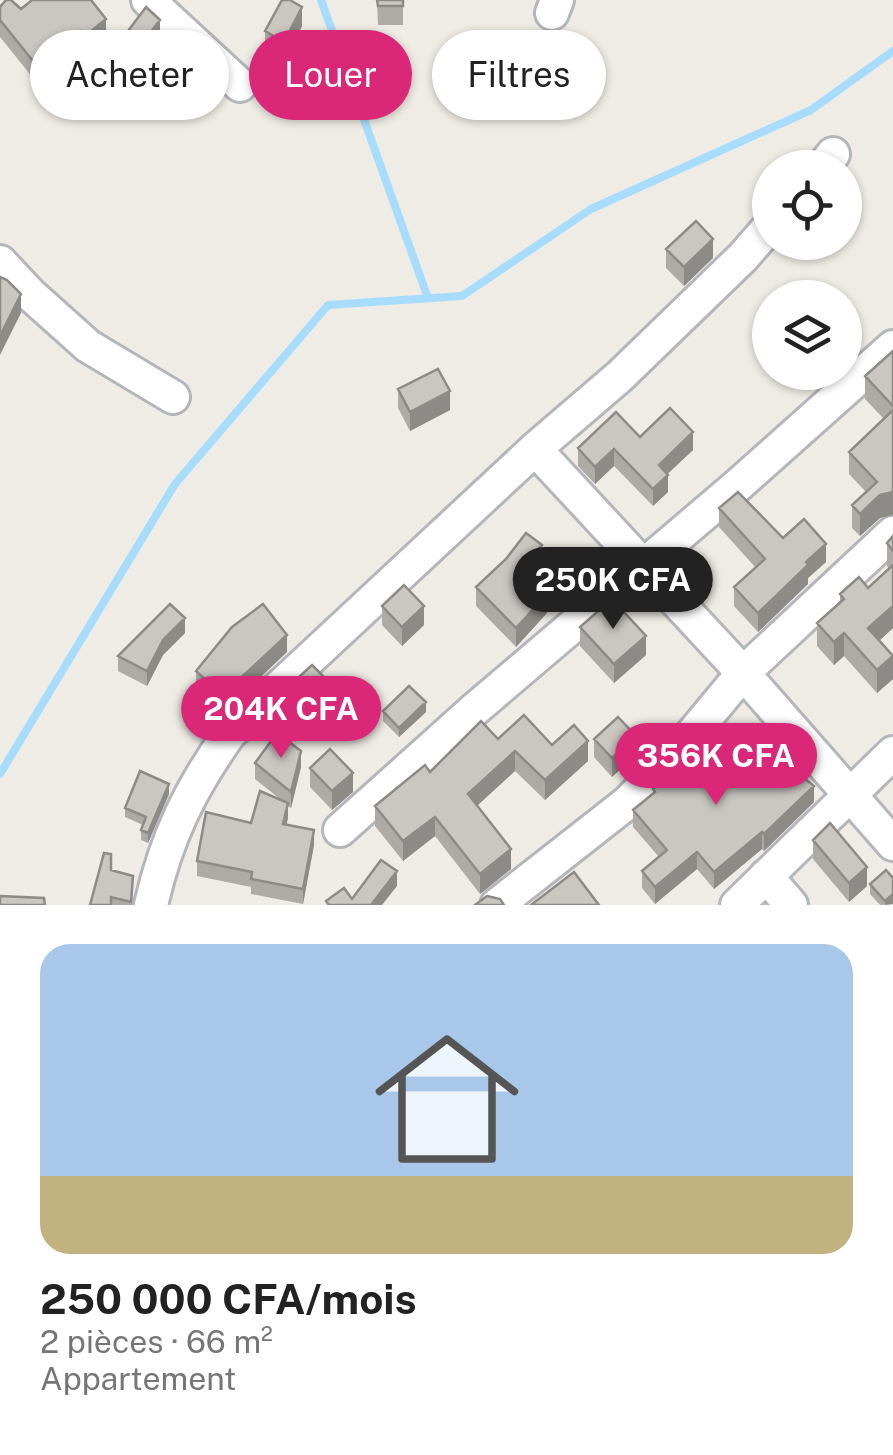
<!DOCTYPE html>
<html lang="fr">
<head>
<meta charset="utf-8">
<style>
  :root { --surface:#fff; --page:#f2f2f2; --text:#222; --muted:#767676; --accent:#db2777 }
  body { margin:0; font-family:"Public Sans",sans-serif; background:var(--page); color:var(--text); height:100vh; display:flex; flex-direction:column; font-size:38px; white-space:nowrap }
  * { box-sizing:border-box; margin:0 }
  p { font-size:32px; color:var(--muted) }
  .icon { flex:none; width:55px; height:55px; fill:none; stroke:currentColor; stroke-width:2; stroke-linecap:round; stroke-linejoin:round }
  .map { position:relative; height:905px; overflow:hidden }
  .panel { display:flex; flex-direction:column; background:var(--surface); flex:1 }
  .panel>* { flex:none }
  .hud { position:absolute; left:30px; top:30px; width:835px; height:90px; display:flex; gap:20px }
  .fabs { position:absolute; left:752px; top:150px; display:grid; gap:20px }
  .fabs a { display:grid; place-items:center; width:110px; height:110px; border-radius:50%; background:var(--surface); box-shadow:0 2px 8px #0004; font-size:50px }
  .price { position:absolute; translate:-50% -85px; padding:0 22px; border-radius:35px; background:var(--accent); color:#fff; font-size:32px; line-height:65px; filter:drop-shadow(0 2px 5px #0008) }
  .price::after { content:''; position:absolute; left:50%; top:60px; width:30px; height:22px; margin-left:-15px; background:inherit; clip-path:polygon(0 0,100% 0,50% 100%) }
  .price.on { background:#222; color:#fff }
  ul { padding:0; list-style:none }
  li { display:grid; align-content:center; gap:20px; height:530px; padding:0 40px }
  li span { display:grid; place-items:center; height:310px; border-radius:30px; color:#555 }
  li>.icon { margin-inline-start:auto }
  span .icon { width:180px; height:180px; fill:#fffc; stroke-width:1 }
  li b { font-size:42px }
  .chip { padding:0 35px; border-radius:45px; background:var(--surface); box-shadow:0 2px 8px #0004; font-size:35px; line-height:90px }
  .chip.on { background:var(--accent); color:#fff }
  .map>svg:first-child { display:block }
  .lines { fill:none; stroke-linecap:round; stroke-linejoin:round }
  .stream { stroke:#a7dcfd; stroke-width:8 }
  .minor-casing { stroke:#b3b6ba; stroke-width:38 }
  .minor { stroke:#fff; stroke-width:32 }
  .wall { fill:#aeaba7 }
  .shaded-wall { fill:#8d8b88 }
  .building { fill:#cac7c2; stroke:#8d8b88; stroke-width:2.5 }
</style>
</head>
<body>
<div class="map">
<svg width="893" height="905" viewBox="0 0 893 905">
  <rect width="100%" height="100%" fill="#efece5"/>
  <g class="lines">
    <path class="stream" d="M321,0L428,298
      M0,774L175,484L328,305L462,296L591,209L811,110L893,51"/>
    <g class="minor-casing">
      <path id="minor" d="M148,0L240,85
        M552,13L557,0
        M822,168L833,154
        M0,262L31,295L88,346L173,397
        M535,449L743,673L893,844
        M340,830L475,709L737,486L893,347
        M766,876L791,905
        M151,905C166,838 190,789 230,733L535,449L620,376L743,257L770,226
        M497,905L627,803L674,756L743,673L893,533
        M737,905L893,753"/>
    </g>
    <use href="#minor" class="minor"/>
  </g>
  <path class="wall" d="M377,0H403V25H378Z
    M0,7L21,9L106,36L85,54L80,48L37,83L0,37Z
    M302,26L284,61L265,50V31Z
    M128,31L160,39L143,61L128,50Z
    M666,249L713,258L684,286L666,268Z
    M893,351V515L880,518L860,536L852,528V505L866,492L849,474V452L884,419L865,399V376Z
    M398,389L450,410L410,431L398,408Z
    M640,437L693,450L667,474L668,492L653,506L614,466L595,484L578,466V448Z
    M719,508L783,538L826,562L808,578V584L758,632L734,606V587L756,568L719,527Z
    M893,536V628L879,641L893,679L877,693L844,656L834,665L817,646V623L840,602V594L868,588L889,569L887,566V543Z
    M542,564L529,580L547,613L516,647L476,606V587Z
    M382,606L424,625L402,646L382,625Z
    M580,627L646,655L614,683L580,646Z
    M185,633L163,655L147,686L118,671V656Z
    M287,652L216,719L203,736L186,722V704L198,690L196,689V671Z
    M275,699L332,704L296,739L275,718Z
    M383,711L426,712L399,737L383,721Z
    M498,739L552,745L588,761L545,800L515,771L477,806L511,869L480,894L435,836L403,861L375,826V806L430,772Z
    M594,739L636,755L612,777L594,757Z
    M255,763L301,767L291,808L288,806L287,825L314,845L303,904L251,894V887L197,876V861L251,823L280,799L255,779Z
    M310,768L353,792L332,810L310,787Z
    M673,776L766,781L814,802L764,851L762,849L714,889L697,869L655,904L642,888V871L659,857L633,827V810L653,794V789Z
    M169,794L148,843L141,840V830L143,825L125,817V808Z
    M813,840L867,886L849,902L813,859Z
    M111,870L133,893L132,905H90Z
    M893,878V904L880,905L870,894V884Z"/>
  <path class="shaded-wall" d="M302,7V26L284,61V42Z
    M106,19V36L85,54V36Z
    M160,20V39L143,61V42Z
    M80,31V48L37,83V66Z
    M847,209V228L845,230V211Z
    M713,239V258L684,286V267Z
    M21,294V313L0,355V336Z
    M450,391V410L410,431V412Z
    M693,432V450L659,482V465Z
    M614,449V466L595,484V467Z
    M668,475V492L653,506V489Z
    M893,492V515L880,518L860,536V514L880,495Z
    M826,544V562L808,578V584L758,632V613L806,562Z
    M542,545V564L520,592V573Z
    M547,594V613L516,647V628Z
    M424,606V625L402,646V627Z
    M893,606V628L868,651V628Z
    M185,618V633L163,655L147,686V671L163,640Z
    M844,633V656L834,665V642Z
    M287,635V652L216,719L203,736V719L216,701Z
    M646,636V655L614,683V664Z
    M893,656V679L877,693V670Z
    M332,685V704L296,739V720Z
    M426,702V712L399,737V728Z
    M636,736V755L612,777V758Z
    M588,741V761L545,800V780Z
    M301,751V767L291,808V792Z
    M515,751V771L468,814V794Z
    M353,773V792L332,810V791Z
    M169,784V794L148,843V833Z
    M814,786V802L764,851V834Z
    M288,803V818L283,839V824Z
    M435,817V836L403,861V841Z
    M314,830V845L303,904V889Z
    M762,832V849L714,889V872Z
    M511,849V869L480,894V874Z
    M697,852V869L655,904V887Z
    M867,867V886L849,902V883Z
    M397,871V886L382,905H371Z
    M893,894V904L885,905V901Z"/>
  <path class="building" d="M6,0H11L21,9L32,0H91L106,19L85,36L80,31L37,66L0,20V7Z
    M282,0H290L302,7L284,42L265,31Z
    M377,0H403V6H378Z
    M146,7L160,20L143,42L128,31Z
    M696,221L713,239L684,267L666,249Z
    M0,277L7,280L21,294L0,336Z
    M893,351V406L865,376Z
    M438,369L450,391L410,412L398,389Z
    M670,408L693,432L659,465L668,475L653,489L614,449L595,467L578,448L616,412L640,437Z
    M893,410V492L880,495L860,514L852,505L877,482L849,452Z
    M738,492L783,538L804,519L826,544L806,562L808,565L758,613L734,587L765,559L719,508Z
    M526,533L542,545L520,573L547,594L516,628L476,587L506,559Z
    M893,536V551L887,543Z
    M893,565V606L868,628L893,656L877,670L844,633L834,642L817,623L844,599L840,594L859,577L868,588Z
    M404,585L424,606L402,627L382,606Z
    M612,599L646,636L614,664L580,627Z
    M170,604L185,618L163,640L147,671L118,656Z
    M263,604L287,635L216,701L203,719L186,704L206,680L196,671L232,627Z
    M312,665L332,685L296,720L275,699Z
    M409,686L426,702L399,728L383,711Z
    M524,715L552,745L574,725L588,741L545,780L515,751L468,794L511,849L480,874L435,817L403,841L375,806L425,765L430,772L481,721L498,739Z
    M618,717L636,736L612,758L594,739Z
    M277,733L301,751L291,792L255,763Z
    M722,733L766,781L782,760L814,786L764,834L762,832L714,872L697,852L655,887L642,871L667,850L633,810L655,792L653,789L670,772L673,776Z
    M330,749L353,773L332,791L310,768Z
    M140,771L169,784L148,833L141,830L146,817L125,808Z
    M260,791L288,803L283,824L314,830L303,889L251,879L252,872L197,861L206,812L251,823Z
    M830,823L867,867L849,883L813,840Z
    M104,853L111,854V870L133,876L131,902L111,897V905H90Z
    M381,860L397,871L371,905H329L326,901L344,888L352,899Z
    M886,870L893,878V894L885,901L870,884Z
    M574,872L599,905H531Z
    M0,896L44,898L45,905H0Z
    M487,896L500,899L504,905H475Z"/>
</svg>
<div class="fabs">
<a><svg class="icon" aria-label="locate" viewBox="0 0 24 24"><circle cx="12" cy="12" r="6"/><path d="M12 2v4M12 18v4M2 12h4M18 12h4"/></svg></a>
<a><svg class="icon" aria-label="layers" viewBox="0 0 24 24"><path d="M12 4l9 5-9 5-9-5zM3 14l9 5 9-5"/></svg></a>
</div>
<b class="price on" style="left:613px;top:632px">250K CFA</b>
<b class="price" style="left:281px;top:761px">204K CFA</b>
<b class="price" style="left:716px;top:808px">356K CFA</b>
<div class="hud">
<a class="chip">Acheter</a>
<a class="chip on">Louer</a>
<a class="chip">Filtres</a>
</div>
</div>
<section class="panel">
<ul>
<li><span style="background:linear-gradient(#a9c7e8 75%,#c2b280 0)"><svg class="icon" aria-label="home" viewBox="0 0 24 24"><path d="M3 11l9-7 9 7M6 9v11h12V9"/></svg></span><div><b>250 000 CFA/mois</b><p>2 pièces · 66 m²</p><p>Appartement</p></div></li>
</ul>
</section>
</body>
</html>
